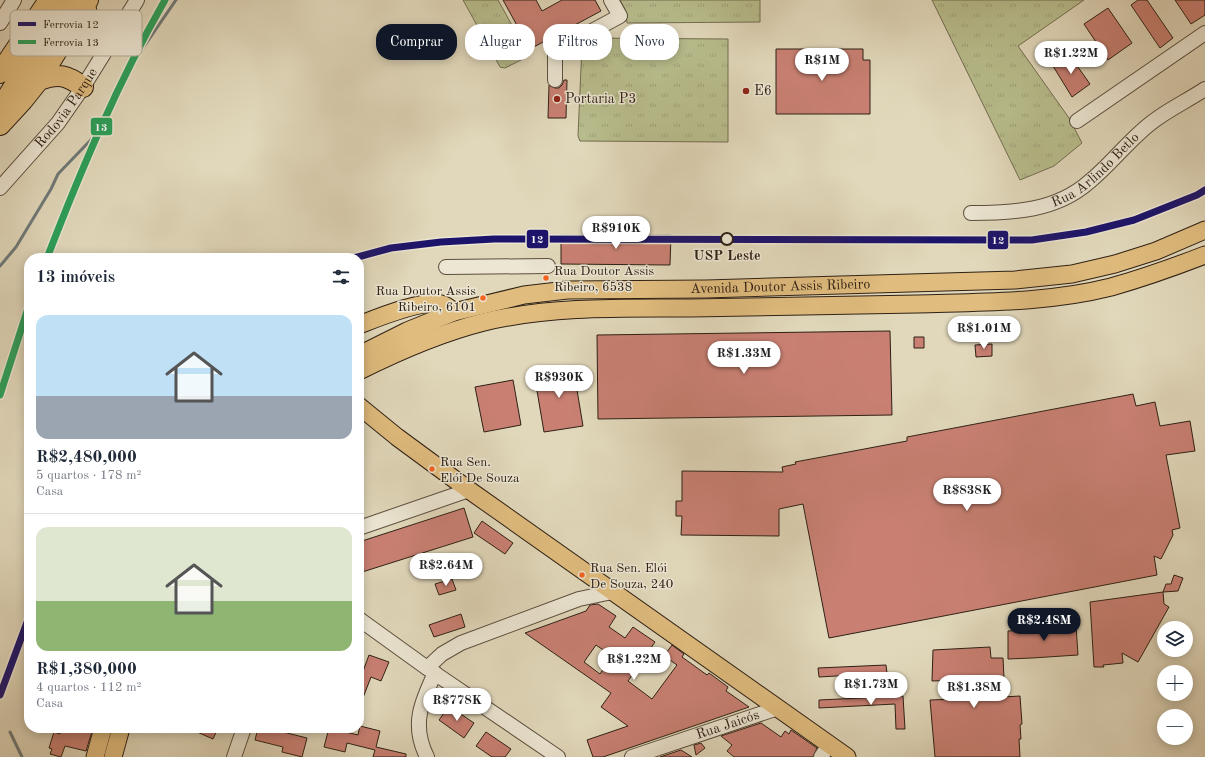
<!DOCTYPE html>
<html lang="pt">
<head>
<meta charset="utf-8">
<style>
  :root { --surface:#fff; --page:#f6f6f7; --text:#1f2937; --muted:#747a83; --line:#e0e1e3; --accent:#111827 }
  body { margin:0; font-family:"Old Standard TT",serif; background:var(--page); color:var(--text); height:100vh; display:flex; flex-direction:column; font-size:15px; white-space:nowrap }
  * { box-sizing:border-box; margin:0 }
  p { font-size:13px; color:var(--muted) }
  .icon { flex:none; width:22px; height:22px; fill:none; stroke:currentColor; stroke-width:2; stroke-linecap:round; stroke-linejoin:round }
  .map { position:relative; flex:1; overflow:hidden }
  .panel { position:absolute; left:24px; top:253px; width:340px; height:480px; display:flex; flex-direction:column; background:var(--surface); border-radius:16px; box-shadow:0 2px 10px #0003 }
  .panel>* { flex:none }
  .guide { position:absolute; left:376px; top:24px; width:380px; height:36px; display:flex; gap:8px }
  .buttons { position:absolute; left:1157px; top:621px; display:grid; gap:8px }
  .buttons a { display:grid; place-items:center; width:36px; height:36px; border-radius:50%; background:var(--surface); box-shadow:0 2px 10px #0003; font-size:20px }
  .price { position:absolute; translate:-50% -34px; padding:0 9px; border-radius:14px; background:#fff; color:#222; font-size:13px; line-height:26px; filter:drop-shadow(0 1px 2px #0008) }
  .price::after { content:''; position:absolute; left:50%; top:24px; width:12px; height:9px; margin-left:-6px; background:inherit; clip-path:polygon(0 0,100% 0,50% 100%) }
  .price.selected { background:var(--accent); color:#fff }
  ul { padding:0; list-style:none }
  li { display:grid; align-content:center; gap:8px; height:212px; padding:0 12px }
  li+li { border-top:1px solid var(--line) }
  li span { display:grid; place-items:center; height:124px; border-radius:12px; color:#555 }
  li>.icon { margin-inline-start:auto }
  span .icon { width:72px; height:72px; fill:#fffc; stroke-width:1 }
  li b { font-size:17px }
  h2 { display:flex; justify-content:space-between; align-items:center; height:48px; padding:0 12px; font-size:17px }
  .pill { padding:0 14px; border-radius:16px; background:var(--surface); box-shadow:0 2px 10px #0003; font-size:14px; line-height:36px }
  .pill.selected { background:var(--accent); color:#fff }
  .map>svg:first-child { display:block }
  .grass { fill:url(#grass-tufts); stroke:#736e51 }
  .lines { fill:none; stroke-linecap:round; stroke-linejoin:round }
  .stream { stroke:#6f7a79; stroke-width:3 }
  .building { fill:#c98073; stroke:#2e2015; fill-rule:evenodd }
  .minor-casing { stroke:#5b4e3e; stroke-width:16 }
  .major-casing { stroke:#2e2015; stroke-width:19 }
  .highway-casing { stroke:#2e2015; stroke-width:22 }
  .minor { stroke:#ece6d3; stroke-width:14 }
  .major { stroke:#e0bc7e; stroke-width:17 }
  .highway { stroke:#e0bc7e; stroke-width:20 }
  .rail-1-casing { stroke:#ece6d3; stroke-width:10 }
  .rail-2-casing { stroke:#ece6d3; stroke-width:10 }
  .rail-1 { stroke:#1c146b; stroke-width:7 }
  .rail-2 { stroke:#2ca05a; stroke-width:7 }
  .poi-dot { fill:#8f2418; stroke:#ece6d3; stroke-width:1.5 }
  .stop-dot { fill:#ece6d3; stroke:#2e2015; stroke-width:2 }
  .bus-dot { fill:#f26522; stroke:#ece6d3; stroke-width:1.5 }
  .labels { text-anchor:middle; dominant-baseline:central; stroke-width:3; stroke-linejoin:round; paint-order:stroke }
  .bus-label { font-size:13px; fill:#2e2015; stroke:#ece6d3; text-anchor:start }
  .poi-label { font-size:14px; fill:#2e2015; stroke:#ece6d3; text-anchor:start }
  .street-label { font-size:14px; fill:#2e2015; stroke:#ece6d3 }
  .stop-label { font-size:14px; font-weight:bold; fill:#2e2015; stroke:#ece6d3 }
  .key { fill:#ece6d3; stroke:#b3ab9a; stroke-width:1 }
  .key-label { font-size:11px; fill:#2e2015 }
  .line-badge { stroke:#ece6d3; stroke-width:1.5 }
  .badge-label { font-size:11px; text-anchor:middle; font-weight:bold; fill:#fff }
</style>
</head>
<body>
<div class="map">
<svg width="1205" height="757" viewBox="0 0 1205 757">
  <defs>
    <pattern id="grass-tufts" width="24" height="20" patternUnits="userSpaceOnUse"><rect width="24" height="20" fill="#b8bd8d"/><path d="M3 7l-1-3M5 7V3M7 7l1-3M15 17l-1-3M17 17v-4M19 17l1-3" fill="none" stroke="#9ea279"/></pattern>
  </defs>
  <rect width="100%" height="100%" fill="#e1d8bb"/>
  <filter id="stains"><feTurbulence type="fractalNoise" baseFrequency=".005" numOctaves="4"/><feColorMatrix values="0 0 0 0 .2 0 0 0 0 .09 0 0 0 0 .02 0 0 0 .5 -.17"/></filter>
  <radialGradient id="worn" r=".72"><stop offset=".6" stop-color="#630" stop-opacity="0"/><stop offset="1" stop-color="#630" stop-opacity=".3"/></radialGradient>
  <path class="grass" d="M463,0H498L529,56L505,68L500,67Z
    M620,0H760V22L627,23L625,9Z
    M932,0H1084L1018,46L1069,118L1082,143L1054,166L1020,180Z
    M587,38L728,39V142L580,141L578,136L582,45Z"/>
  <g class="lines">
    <path class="stream" d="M0,266L16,247L51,189L58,174L107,123L114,95L143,48L176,0
      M10,732L22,757"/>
  </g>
  <path class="building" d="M503,0H536L542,11L562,0H595L601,11L530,49Z
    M1138,0H1147L1173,38L1160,48L1131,5Z
    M1175,0H1205V15L1191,24Z
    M1108,8L1132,43L1108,60L1084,24Z
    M776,49H863V60H870V114H776Z
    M1068,53L1090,84L1072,97L1053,66L1062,59L1061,58Z
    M564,80H567L566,118H548L549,85L555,88H559L562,85Z
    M561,235H671L670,265L561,264Z
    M890,331L892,415L598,419L597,335Z
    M914,337H924V348H914Z
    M992,344V356L976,357L975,345Z
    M573,366L583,426L544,432L534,373Z
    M513,380L521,425L484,432L475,387Z
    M1133,394L1136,406L1155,402L1160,426L1190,421L1195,451L1166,455L1180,528L1172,530L1173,535L1161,559L1154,556L1157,575L829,638L803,504L779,509V536L681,535L682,516H676V501H682V471L783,472L782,467L796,464L795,462L907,441V437Z
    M464,508L473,537L359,573V542Z
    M482,521L513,543L505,554L474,533Z
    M1174,575L1183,578L1178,591L1163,592L1164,604L1169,607L1138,662L1122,653L1123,663L1103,665L1104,667H1094L1090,602L1163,592L1166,584H1171Z
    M452,579L456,590L439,595L435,584Z
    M598,604L616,616L609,627L625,638L633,627L655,642L628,681L652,699L677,665L664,656L672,645L684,654L682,657L707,675L709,673L724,684L728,687L726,691L749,707L603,757H593L587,740L628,726L601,707L611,693L525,633L586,611L590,605ZM596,645L612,656L600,674L584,662Z
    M461,614L465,627L434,637L429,625Z
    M1068,619V625H1076L1078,655L1032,658L1008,659V631L1060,628L1059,620Z
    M990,647L991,658H1003L1004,678L969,679L970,699L1020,696L1022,724L1020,725L1021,739H1019L1020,757H935L930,700L958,699L957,680L932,681L933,650Z
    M369,655L389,662L381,681L371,677L359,708V682Z
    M886,665L887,673L819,677L818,668Z
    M903,696L905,729H896L895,704L819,708V700Z
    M449,706L474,723L464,738L439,720Z
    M761,723L781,737L785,731L789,734L791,730L817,748L813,757H734L727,751L732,745L721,736Z
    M360,726L380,731L376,747L406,754V757H373L375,750L347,743L345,752L324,747L329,728L358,735Z
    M61,728H93L86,751L65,746L61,757L50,754L52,749L49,748L54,732L60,734Z
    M188,728H218L213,739Z
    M258,728H279V731L307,738L302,757L282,752L283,747L255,740Z
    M486,732L511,749L505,757H492L476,746Z
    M701,743L705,748L696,755L694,745Z
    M681,750L692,757H660Z"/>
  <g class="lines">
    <g class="minor-casing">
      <g id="minor">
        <path d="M0,23L14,0"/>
        <path d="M555,80V51L620,16L611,0"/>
        <path d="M1077,121L1205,33"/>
        <path id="s1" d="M0,188L58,123L83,87L137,0"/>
        <path id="s2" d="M971,213C1013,213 1056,211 1089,182C1111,164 1128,141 1151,123C1167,110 1187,101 1205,89"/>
        <path d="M446,267L548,266"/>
        <path d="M359,528L469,490"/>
        <path d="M359,619L427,668L558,757"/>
        <path d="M427,668L442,654L461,643L579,599L612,592"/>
        <path d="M234,757L244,728"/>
        <path d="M427,757C411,725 421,703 435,673"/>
        <path id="s3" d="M632,757L778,708"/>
        <path d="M821,757L829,745"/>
      </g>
    </g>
    <g class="major-casing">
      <g id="major">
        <path d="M359,325C377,318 423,299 441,304C446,305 450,308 454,312"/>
        <path id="s4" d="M359,355L407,331L454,312L524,295L567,290L706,289L1015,280L1072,274L1115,264L1156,251L1205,230"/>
        <path d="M359,371C399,351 440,333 484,322C550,306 623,308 691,308C766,307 841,305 917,304C981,302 1048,303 1111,287C1143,278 1174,267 1205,255"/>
        <path d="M359,406L397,437L469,490L847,757"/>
        <path d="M95,757L103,728"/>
        <path d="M113,757L121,728"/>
      </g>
    </g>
    <g class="highway-casing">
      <path id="highway" d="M85,4C88,25 94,31 111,42
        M0,73L49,0
        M39,80C59,73 67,75 83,87
        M0,109L21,75L50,34L71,0
        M0,125L23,100L39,80L88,0"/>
    </g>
    <use href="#minor" class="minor"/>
    <use href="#major" class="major"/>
    <use href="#highway" class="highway"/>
    <g class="rail-1-casing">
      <path id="rail-1" d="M354,258L391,248L441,242L494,239L1032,240L1086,232L1134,220L1197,195L1205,190
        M0,695L29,617"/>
    </g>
    <g class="rail-2-casing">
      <path id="rail-2" d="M47,258C81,170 118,82 165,0
        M0,395L29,305"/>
    </g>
    <use href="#rail-1" class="rail-1"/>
    <use href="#rail-2" class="rail-2"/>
  </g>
  <g class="poi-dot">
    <circle cx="746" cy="91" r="4"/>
    <circle cx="557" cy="99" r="4"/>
  </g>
  <circle class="stop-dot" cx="727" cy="239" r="6"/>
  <g class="bus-dot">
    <circle cx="546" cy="278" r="3.5"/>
    <circle cx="483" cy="298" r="3.5"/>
    <circle cx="432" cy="469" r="3.5"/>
    <circle cx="582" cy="575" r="3.5"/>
  </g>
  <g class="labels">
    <g class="bus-label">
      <text x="554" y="271">Rua Doutor Assis<tspan x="554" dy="16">Ribeiro, 6538</tspan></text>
      <text x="476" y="291" text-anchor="end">Rua Doutor Assis<tspan x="476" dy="16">Ribeiro, 6101</tspan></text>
      <text x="440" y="462">Rua Sen.<tspan x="440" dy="16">Elói De Souza</tspan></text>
      <text x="590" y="568">Rua Sen. Elói<tspan x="590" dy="16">De Souza, 240</tspan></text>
    </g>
    <g class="poi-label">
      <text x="754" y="91">E6</text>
      <text x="565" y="99">Portaria P3</text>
    </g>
    <g class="street-label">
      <text stroke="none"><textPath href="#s1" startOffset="104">Rodovia Parque</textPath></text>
      <text stroke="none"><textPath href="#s2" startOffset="137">Rua Arlindo Betlo</textPath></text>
      <text stroke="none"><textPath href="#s4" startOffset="433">Avenida Doutor Assis Ribeiro</textPath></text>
      <text stroke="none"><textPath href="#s3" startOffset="101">Rua Jaicós</textPath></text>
    </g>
    <g class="stop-label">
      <text x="727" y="256">USP Leste</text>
    </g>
  </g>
  <rect x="10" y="10" width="132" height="46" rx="6" class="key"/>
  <rect x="18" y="22" width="18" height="4" fill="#1c146b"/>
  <rect x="18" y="40" width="18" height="4" fill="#2ca05a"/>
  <g class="key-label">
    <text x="43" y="28">Ferrovia 12</text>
    <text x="43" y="46">Ferrovia 13</text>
  </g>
  <g class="line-badge">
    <rect x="90" y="117" width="23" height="19" rx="4" fill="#2ca05a"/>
    <rect x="526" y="229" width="23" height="20" rx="4" fill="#1c146b"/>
    <rect x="987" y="230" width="22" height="20" rx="4" fill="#1c146b"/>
  </g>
  <g class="badge-label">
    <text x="101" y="131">13</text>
    <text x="537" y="243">12</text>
    <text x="998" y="244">12</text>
  </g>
  <rect width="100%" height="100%" filter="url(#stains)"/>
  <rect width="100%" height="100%" fill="url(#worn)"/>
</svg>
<div class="buttons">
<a><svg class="icon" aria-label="layers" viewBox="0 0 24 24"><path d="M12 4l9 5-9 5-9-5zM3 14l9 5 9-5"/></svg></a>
<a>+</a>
<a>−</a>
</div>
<b class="price" style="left:1071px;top:75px">R$1.22M</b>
<b class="price" style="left:822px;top:82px">R$1M</b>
<b class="price" style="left:616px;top:250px">R$910K</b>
<b class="price" style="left:984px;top:350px">R$1.01M</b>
<b class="price" style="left:744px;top:375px">R$1.33M</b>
<b class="price" style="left:559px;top:399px">R$930K</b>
<b class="price" style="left:967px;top:512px">R$838K</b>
<b class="price" style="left:446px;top:587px">R$2.64M</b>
<b class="price selected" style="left:1044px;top:642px">R$2.48M</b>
<b class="price" style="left:634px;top:681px">R$1.22M</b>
<b class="price" style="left:871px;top:706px">R$1.73M</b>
<b class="price" style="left:974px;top:709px">R$1.38M</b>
<b class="price" style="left:457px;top:722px">R$778K</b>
<div class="guide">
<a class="pill selected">Comprar</a>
<a class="pill">Alugar</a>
<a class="pill">Filtros</a>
<a class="pill">Novo</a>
</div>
<section class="panel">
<h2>13 imóveis<svg class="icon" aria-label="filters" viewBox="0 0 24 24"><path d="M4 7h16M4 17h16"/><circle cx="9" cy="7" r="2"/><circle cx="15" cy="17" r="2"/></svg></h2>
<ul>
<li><span style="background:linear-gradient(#bfe0f5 65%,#9aa5b1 0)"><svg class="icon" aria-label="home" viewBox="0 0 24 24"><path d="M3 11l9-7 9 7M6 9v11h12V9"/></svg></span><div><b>R$2,480,000</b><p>5 quartos · 178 m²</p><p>Casa</p></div></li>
<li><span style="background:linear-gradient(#dfe7d0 60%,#8fb573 0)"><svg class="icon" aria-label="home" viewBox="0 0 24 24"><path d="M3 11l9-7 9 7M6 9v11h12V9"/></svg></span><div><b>R$1,380,000</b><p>4 quartos · 112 m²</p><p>Casa</p></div></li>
</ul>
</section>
</div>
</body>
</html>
